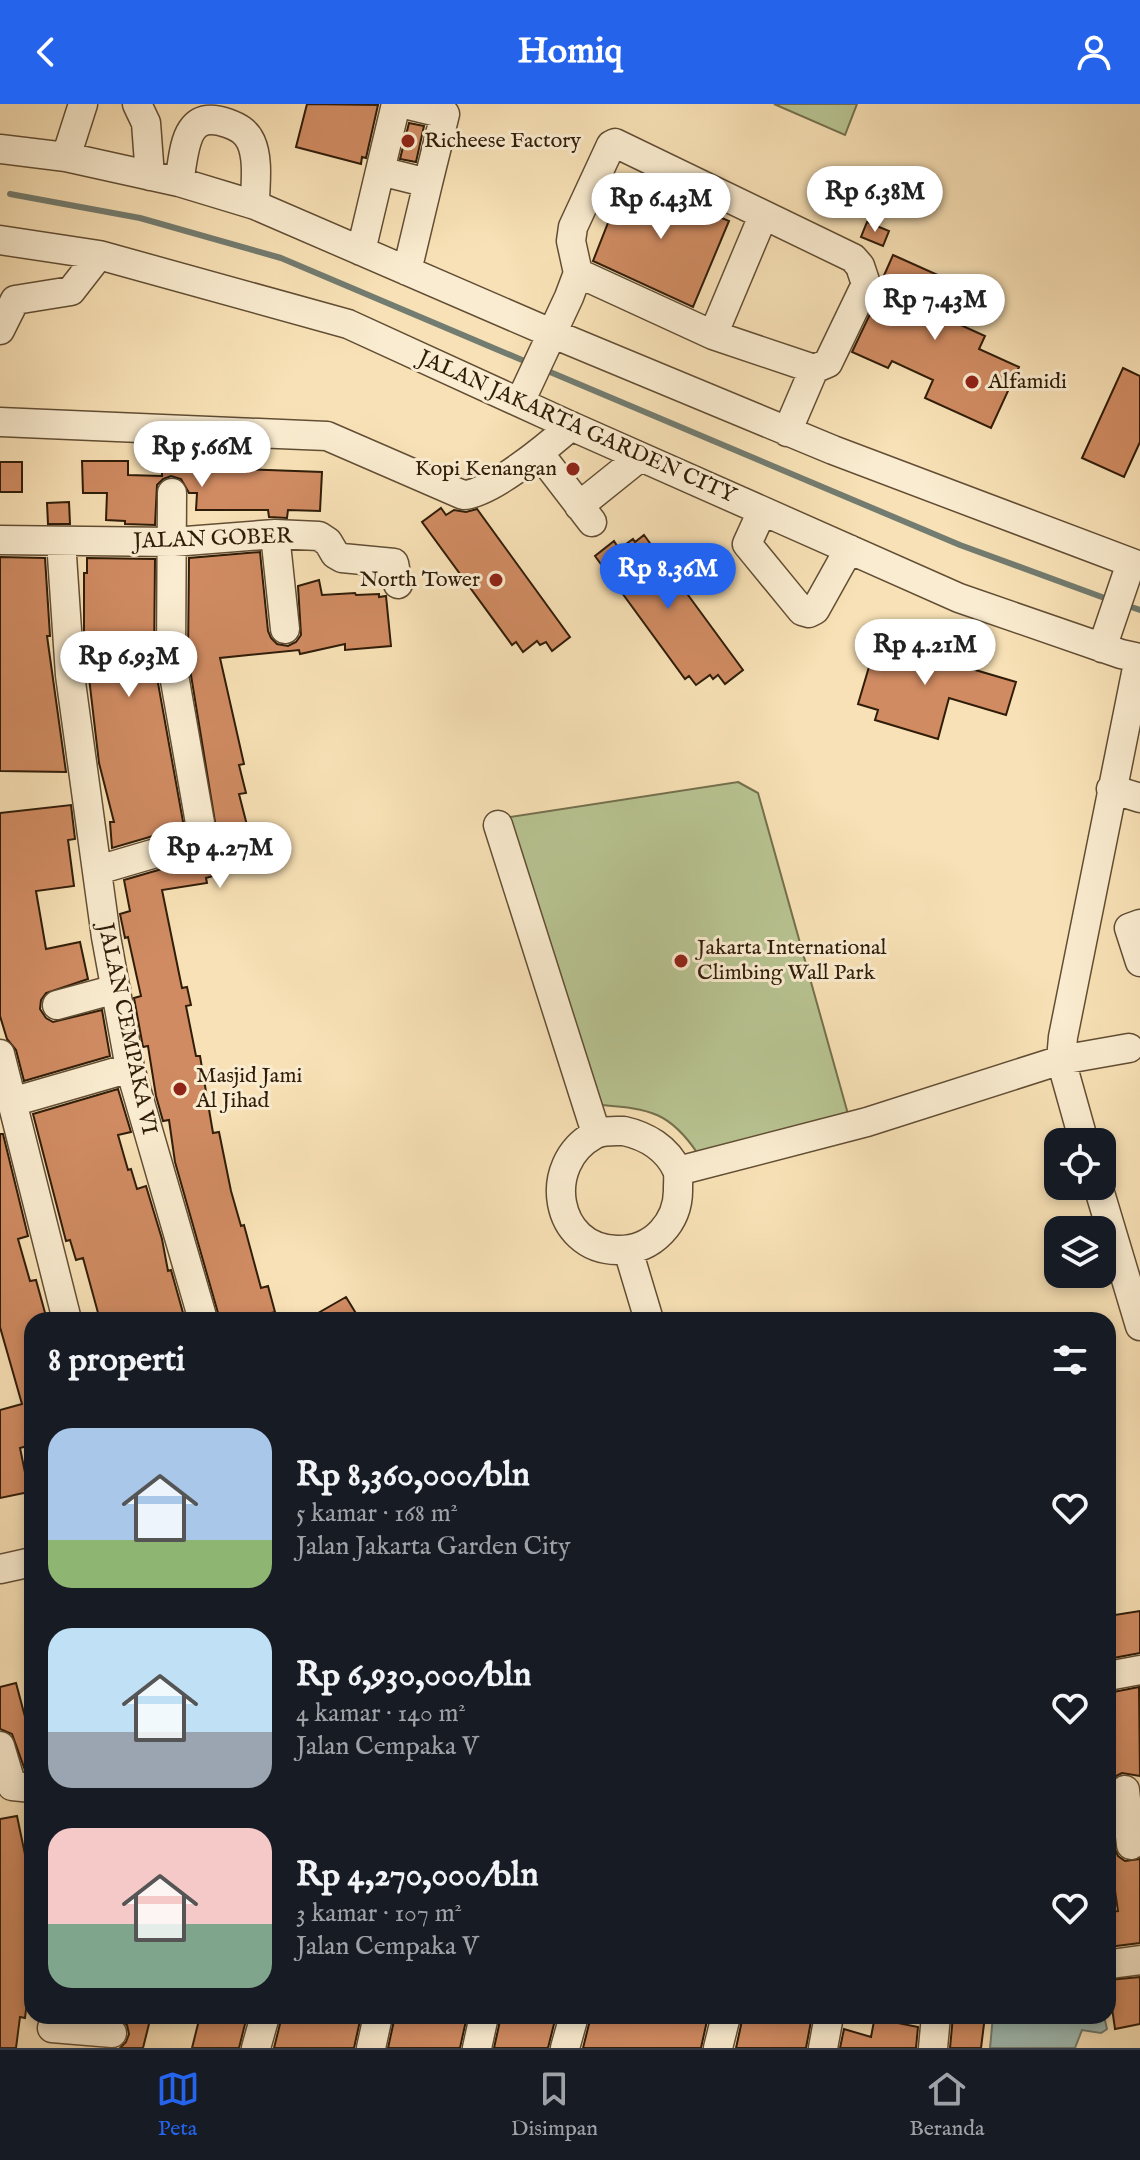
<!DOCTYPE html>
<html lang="id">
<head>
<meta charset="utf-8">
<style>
  :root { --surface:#171b24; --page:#20242c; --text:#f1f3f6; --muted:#9ea1a6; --line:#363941; --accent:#2563eb }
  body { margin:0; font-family:"IM FELL English",serif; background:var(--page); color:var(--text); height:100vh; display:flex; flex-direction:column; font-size:30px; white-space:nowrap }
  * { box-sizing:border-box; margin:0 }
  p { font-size:26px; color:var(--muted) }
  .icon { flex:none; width:44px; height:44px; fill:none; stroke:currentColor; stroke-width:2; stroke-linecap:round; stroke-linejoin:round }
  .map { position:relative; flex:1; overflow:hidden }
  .sheet { position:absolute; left:24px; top:1208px; width:1092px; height:712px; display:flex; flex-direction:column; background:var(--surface); border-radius:24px; box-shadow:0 4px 12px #0003 }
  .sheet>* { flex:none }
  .tools { position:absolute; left:1044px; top:1024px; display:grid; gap:16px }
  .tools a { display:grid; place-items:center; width:72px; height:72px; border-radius:16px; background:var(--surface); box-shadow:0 4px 12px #0003; font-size:40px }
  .price { position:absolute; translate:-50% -68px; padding:0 18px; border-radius:28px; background:#fff; color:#222; font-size:26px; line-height:52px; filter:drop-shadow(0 2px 4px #0008) }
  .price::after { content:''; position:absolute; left:50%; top:48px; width:24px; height:18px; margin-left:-12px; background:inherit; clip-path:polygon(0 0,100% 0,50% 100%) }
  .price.current { background:var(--accent); color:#fff }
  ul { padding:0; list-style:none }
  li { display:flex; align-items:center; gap:24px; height:200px; padding:0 24px }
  li span { display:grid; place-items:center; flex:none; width:224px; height:160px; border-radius:24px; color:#555 }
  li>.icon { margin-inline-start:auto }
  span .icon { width:96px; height:96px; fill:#fffc; stroke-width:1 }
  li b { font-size:34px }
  h2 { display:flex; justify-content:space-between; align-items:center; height:96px; padding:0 24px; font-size:34px }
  header { display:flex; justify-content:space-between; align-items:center; height:104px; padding:0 24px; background:var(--accent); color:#fff; font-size:36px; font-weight:700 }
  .menu { display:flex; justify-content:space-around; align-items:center; height:112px; border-top:2px solid var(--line); background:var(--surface); font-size:22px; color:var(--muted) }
  .menu a { display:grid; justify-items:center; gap:4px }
  .menu .current { color:var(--accent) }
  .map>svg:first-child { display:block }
  .green { fill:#b8c492; stroke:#74704e; stroke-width:2 }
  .water { fill:#9fbcb4; stroke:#737c70; stroke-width:2 }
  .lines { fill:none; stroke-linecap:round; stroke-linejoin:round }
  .stream { stroke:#737c70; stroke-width:6 }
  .building { fill:#d08b62; stroke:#301d09; stroke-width:2 }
  .minor-casing { stroke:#624e34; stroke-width:31 }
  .minor { stroke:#faecd0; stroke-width:28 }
  .poi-dot { fill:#8f2418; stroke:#faecd0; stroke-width:3 }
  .labels { text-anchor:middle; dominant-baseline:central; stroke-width:6; stroke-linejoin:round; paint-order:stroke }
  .poi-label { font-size:22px; fill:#301d09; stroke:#faecd0; text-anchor:start }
  .street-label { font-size:22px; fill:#301d09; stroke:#faecd0 }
</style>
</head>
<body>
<header><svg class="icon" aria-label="back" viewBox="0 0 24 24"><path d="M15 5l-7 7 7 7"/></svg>Homiq<svg class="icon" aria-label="person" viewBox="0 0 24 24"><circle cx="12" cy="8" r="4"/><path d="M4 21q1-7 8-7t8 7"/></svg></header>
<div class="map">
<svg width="1140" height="1944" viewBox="0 0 1140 1944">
  <rect width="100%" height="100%" fill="#f8e1b6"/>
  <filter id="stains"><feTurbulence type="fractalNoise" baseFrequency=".0025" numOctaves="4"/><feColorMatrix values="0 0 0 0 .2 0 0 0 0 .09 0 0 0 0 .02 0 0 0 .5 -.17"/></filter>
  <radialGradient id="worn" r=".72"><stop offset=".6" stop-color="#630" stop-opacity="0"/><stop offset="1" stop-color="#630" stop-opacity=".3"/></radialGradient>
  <path class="green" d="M774,0H857L845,31Z
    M738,678L758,689L848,1010L698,1050C670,1008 650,1005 602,1001L510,713Z"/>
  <path class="water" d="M993,1912H1104L1107,1925L1101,1929L1082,1926L1075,1944H990Z"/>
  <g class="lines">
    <path class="stream" d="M10,90L140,114L281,154L529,259
      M543,265L960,441L1110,496
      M1125,501L1140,506"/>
  </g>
  <path class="building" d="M307,0L378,1L366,54L362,53L361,60L296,43Z
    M409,19L424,22L416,58L400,55Z
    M626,73L729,117L693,203L593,157Z
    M828,76L868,93L860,113L820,96Z
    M867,118L889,127L883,142L861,133Z
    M893,151L969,185L954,218L985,232L979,245L1019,263L991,324L925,294L933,276L892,257L888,264L852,248L881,187L882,176Z
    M1123,264L1140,272V338L1124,373L1082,354Z
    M162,356H186V363L322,368L320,407L288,406L287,414L269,413L268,406H196L197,389H189L181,375L171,372L163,375L157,381L155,421L125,420V417L106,416L107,389H83L82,357H128V371L162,372Z
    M0,358H22V388H0Z
    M69,398L70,420H48L47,399Z
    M441,404L446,411L454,406L466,408L477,405L570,533L552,547L546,538L540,541L537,537L523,548L516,538L512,541L422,418Z
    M644,431L743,566L725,580L718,571L713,575L710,571L696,581L689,572L685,575L595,452L614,437L619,445L633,435L635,438Z
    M260,448L268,527L271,534L277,540L288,542L296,538L301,531L298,482L319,476L322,491L355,489L356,491L379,490V493L386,492L391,542L345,546V540L300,550L299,546L220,554L244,660L239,661L246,689L239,690L250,733L255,731L264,761L241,768L240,764L206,774L207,779L162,786L182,884L187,883L191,901L186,902L196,952H200L213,1029L219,1028L231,1087L241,1122L244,1121L261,1184L268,1182L275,1208L243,1216H220L175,1058L169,1016L163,1017L156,992L148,942L143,943L134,894L141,892L128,833L125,834L120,810L130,807L124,776L196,755L203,750L207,742L206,734L216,724L188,553L189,454Z
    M0,453L45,454L50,532H47L66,668L0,667Z
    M87,454L155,455L154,557L184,723L112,744L110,718H114L99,659L84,531V469H87Z
    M879,529L930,545L928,552L1016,578L1006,611L949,594L938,635L875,616L878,606L858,600Z
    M71,701L75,735L68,736L74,782L36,787L46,845L80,838L88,875L46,889L41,896L40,905L46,914L53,918L102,906L110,952L24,977L16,946L7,935L0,912V709Z
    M118,985L131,1028L118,1031L128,1066L131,1065L137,1085L146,1082L162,1135L168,1167L171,1166L185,1216H100L83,1154L76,1156L70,1136L66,1137L33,1010Z
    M0,1030H3L28,1132L18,1135L30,1177L36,1176L47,1216H32V1243L28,1245L32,1260V1334L25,1335L27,1342L20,1344L29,1388L0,1394V1306L22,1300L0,1223Z
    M346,1193L360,1216H306Z
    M1140,1507V1549L1108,1555V1512Z
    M16,1579L32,1639V1667L25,1666L12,1630L0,1625V1583Z
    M1139,1583L1140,1672L1122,1669L1108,1676V1589Z
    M17,1712L27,1760L32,1759V1838L29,1881L25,1914L20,1913L16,1944H0V1715Z
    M1108,1712H1111L1114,1743L1118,1752L1125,1757L1140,1755V1839L1108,1843V1808L1118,1807L1108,1740Z
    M1140,1873V1920L1115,1925L1108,1876Z
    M117,1912H151L143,1944H120L126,1938L129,1930L127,1921Z
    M200,1912H247L239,1944H192Z
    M282,1912H361L354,1944H274Z
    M395,1912H467L460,1944H388Z
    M501,1912H556L548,1944H494Z
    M591,1912H708L701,1944H583Z
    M743,1912H812L806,1944H736Z
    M875,1912H900L898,1919L918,1923L916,1944H840L844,1925L871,1933Z
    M953,1912H985L981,1944H950Z"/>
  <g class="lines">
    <g class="minor-casing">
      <path id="minor" d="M137,0L146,19L150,72
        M404,0L445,10L428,79
        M615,39L853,154L860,162L866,180L828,259L814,265L713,231L578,169L571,137L573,123L611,41Z
        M0,45L66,53L179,78L255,101L551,229L833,346L1140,462
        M66,53L83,0
        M380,67L396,0
        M179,78C185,48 183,4 227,19C238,23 246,27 251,38C259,56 255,81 255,101
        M0,136L99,151L348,220L571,322L959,494L1121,550L1140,554
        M361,147L380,67L428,79L407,167
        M0,226L15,196L71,187L99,151
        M713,231L763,112
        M520,298L569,193L578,169
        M0,318L327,332L463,391C491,390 549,341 571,322
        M787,328L814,265
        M539,349L592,418
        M172,389L171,554L200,719
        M579,402L640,353
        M762,407L747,440L802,507L809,509L815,506L849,445
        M275,430L285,525
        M0,436L173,438L275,430L319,432L328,438L335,450L342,454L394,459L398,480
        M61,437L70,571L106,833L130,964L203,1216
        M1102,544L1131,459
        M1111,685L1140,694
        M498,721L596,1029
        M98,766L190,739
        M1140,820L1129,824L1140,858
        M57,901L116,885
        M0,950L67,1216
        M12,998L130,964
        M624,1027C646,1032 667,1044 677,1066C679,1071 678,1078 678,1084C679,1118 653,1147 617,1146C554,1145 541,1060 594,1031C602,1026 615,1027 624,1027Z
        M1084,1038L1061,956L1063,933L1139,554
        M678,1067L867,1018L1061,956L1129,944
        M1098,1082L1140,1222
        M628,1146L649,1216
        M0,1465L32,1458
        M1108,1572L1140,1566
        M0,1642L12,1682L32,1684
        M1125,1686L1131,1741
        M1111,1860L1140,1856
        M52,1924L112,1929
        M256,1944L265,1912
        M371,1944L378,1912
        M477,1944L484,1912
        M565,1944L574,1912
        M718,1944L726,1912
        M823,1944L829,1912
        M933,1944L936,1912"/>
    </g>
    <use href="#minor" class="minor"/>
  </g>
  <g class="poi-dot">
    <circle cx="408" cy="37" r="8"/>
    <circle cx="972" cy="278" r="8"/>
    <circle cx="573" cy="365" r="8"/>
    <circle cx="496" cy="476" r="8"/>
    <circle cx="681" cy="857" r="8"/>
    <circle cx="180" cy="985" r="8"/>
  </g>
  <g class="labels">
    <g class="poi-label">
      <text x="424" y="37">Richeese Factory</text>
      <text x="988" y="278">Alfamidi</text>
      <text x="557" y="365" text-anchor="end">Kopi Kenangan</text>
      <text x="480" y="476" text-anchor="end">North Tower</text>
      <text x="697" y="844">Jakarta International<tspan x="697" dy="25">Climbing Wall Park</tspan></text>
      <text x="196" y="972">Masjid Jami<tspan x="196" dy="25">Al Jihad</tspan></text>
    </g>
    <g class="street-label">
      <text transform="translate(577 323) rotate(24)">JALAN JAKARTA GARDEN CITY</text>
      <text transform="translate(213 435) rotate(-2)">JALAN GOBER</text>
      <text transform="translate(127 925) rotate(78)">JALAN CEMPAKA VI</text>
    </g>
  </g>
  <rect width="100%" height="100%" filter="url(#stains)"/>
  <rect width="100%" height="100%" fill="url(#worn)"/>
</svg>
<div class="tools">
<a><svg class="icon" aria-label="locate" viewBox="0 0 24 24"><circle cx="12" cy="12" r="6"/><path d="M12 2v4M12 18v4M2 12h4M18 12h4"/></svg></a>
<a><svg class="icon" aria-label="layers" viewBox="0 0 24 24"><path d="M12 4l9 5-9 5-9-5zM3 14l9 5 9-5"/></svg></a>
</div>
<b class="price" style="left:875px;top:130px">Rp 6.38M</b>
<b class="price" style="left:661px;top:137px">Rp 6.43M</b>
<b class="price" style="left:935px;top:238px">Rp 7.43M</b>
<b class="price" style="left:202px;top:385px">Rp 5.66M</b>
<b class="price current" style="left:668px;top:507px">Rp 8.36M</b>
<b class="price" style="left:925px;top:583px">Rp 4.21M</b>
<b class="price" style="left:129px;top:595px">Rp 6.93M</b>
<b class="price" style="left:220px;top:786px">Rp 4.27M</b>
<section class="sheet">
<h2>8 properti<svg class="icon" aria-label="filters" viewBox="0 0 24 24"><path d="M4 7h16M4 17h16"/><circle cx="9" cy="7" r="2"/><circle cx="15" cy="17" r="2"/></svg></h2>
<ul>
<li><span style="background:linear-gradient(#a9c7e8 70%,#8fb573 0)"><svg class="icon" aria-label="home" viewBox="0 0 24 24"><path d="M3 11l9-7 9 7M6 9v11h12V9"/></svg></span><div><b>Rp 8,360,000/bln</b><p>5 kamar · 168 m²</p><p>Jalan Jakarta Garden City</p></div><svg class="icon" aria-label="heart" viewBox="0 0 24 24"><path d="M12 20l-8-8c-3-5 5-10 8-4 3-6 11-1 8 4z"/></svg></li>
<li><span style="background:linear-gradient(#bfe0f5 65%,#9aa5b1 0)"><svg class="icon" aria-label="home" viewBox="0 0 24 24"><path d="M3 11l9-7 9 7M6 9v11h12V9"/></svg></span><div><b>Rp 6,930,000/bln</b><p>4 kamar · 140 m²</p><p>Jalan Cempaka V</p></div><svg class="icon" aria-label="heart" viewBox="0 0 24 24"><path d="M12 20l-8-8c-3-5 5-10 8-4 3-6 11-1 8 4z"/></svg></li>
<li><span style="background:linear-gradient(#f6c9c9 60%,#7fa58c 0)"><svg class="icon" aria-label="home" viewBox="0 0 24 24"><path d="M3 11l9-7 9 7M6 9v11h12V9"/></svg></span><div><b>Rp 4,270,000/bln</b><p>3 kamar · 107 m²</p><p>Jalan Cempaka V</p></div><svg class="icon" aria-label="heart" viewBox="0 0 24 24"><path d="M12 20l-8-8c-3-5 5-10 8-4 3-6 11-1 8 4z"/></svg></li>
</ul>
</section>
</div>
<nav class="menu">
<a class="current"><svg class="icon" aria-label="map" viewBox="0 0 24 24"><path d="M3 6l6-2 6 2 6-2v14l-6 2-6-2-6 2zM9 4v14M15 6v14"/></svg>Peta</a>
<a><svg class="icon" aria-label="saved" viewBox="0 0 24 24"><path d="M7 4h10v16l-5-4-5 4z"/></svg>Disimpan</a>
<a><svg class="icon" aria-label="home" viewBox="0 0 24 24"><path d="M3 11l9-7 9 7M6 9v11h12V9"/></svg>Beranda</a>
</nav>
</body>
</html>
